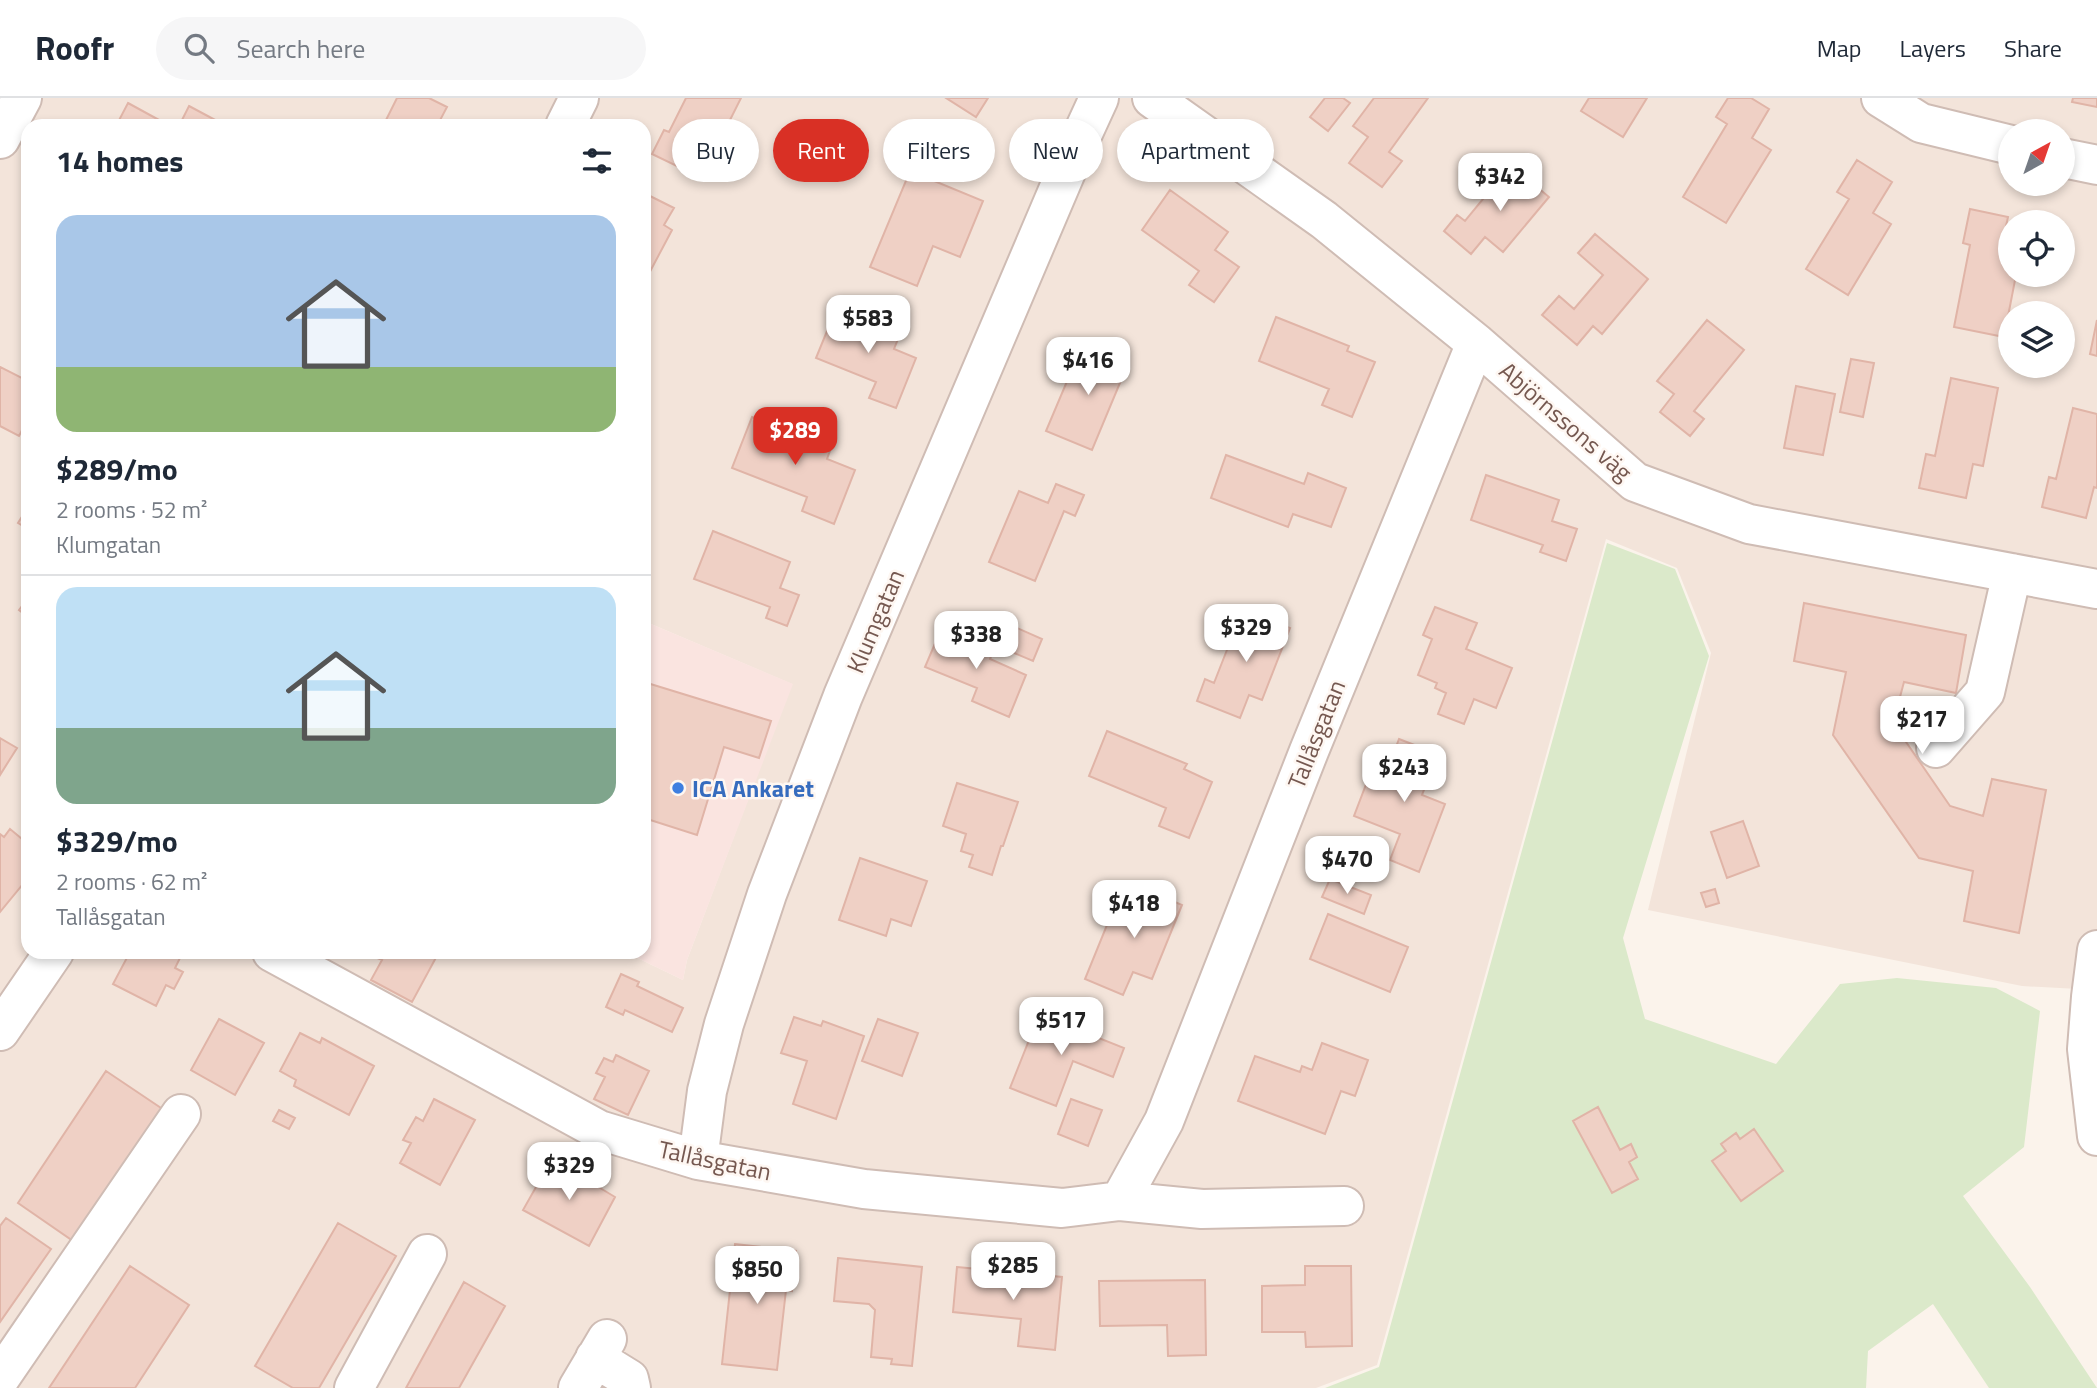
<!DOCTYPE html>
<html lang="en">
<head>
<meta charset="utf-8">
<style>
  :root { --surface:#fff; --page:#f6f6f7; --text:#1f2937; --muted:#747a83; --line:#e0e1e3; --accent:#d93025 }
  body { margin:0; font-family:"Titillium Web",sans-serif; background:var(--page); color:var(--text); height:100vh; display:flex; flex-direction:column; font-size:26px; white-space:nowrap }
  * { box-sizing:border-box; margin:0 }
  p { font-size:23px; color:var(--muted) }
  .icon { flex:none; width:38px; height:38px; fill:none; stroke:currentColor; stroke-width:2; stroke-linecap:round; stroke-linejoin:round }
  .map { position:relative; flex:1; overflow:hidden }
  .details { position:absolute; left:21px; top:21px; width:630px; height:840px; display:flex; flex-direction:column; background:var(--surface); border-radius:21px; box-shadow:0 4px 10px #0003 }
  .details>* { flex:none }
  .banner { position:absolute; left:672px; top:21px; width:665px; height:63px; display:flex; gap:14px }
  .needle { width:46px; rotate:40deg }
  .fabs { position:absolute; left:1998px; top:21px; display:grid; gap:14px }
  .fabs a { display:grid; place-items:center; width:77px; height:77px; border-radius:50%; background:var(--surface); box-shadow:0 4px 10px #0003; font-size:35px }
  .price { position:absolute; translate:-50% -60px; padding:0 16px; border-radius:14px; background:#fff; color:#222; font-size:23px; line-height:46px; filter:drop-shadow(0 2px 4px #0008) }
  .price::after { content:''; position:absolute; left:50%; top:42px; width:21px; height:16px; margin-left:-10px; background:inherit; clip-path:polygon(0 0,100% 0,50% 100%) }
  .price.active { background:var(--accent); color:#fff }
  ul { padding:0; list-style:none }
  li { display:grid; align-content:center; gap:14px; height:371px; padding:0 35px }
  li+li { border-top:2px solid var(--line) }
  li span { display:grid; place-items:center; height:217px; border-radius:21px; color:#555 }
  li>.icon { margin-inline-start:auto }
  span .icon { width:126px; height:126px; fill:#fffc; stroke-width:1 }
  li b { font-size:30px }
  h2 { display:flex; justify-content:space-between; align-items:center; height:84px; padding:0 35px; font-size:30px }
  .chip { padding:0 24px; border-radius:32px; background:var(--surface); box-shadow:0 4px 10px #0003; font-size:24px; line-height:63px }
  .chip.active { background:var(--accent); color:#fff }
  header { display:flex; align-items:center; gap:42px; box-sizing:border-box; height:98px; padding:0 35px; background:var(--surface); border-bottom:2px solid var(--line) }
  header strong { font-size:33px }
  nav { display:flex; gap:38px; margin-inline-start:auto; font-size:24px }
  .search { width:490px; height:63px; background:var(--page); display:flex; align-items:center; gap:18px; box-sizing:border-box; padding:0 24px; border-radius:38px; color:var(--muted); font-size:26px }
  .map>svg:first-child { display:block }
  .residential { fill:#f3e4da; fill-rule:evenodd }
  .commercial { fill:#fae4e0 }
  .green { fill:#dbe9ca }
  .building { fill:#efd0c5; stroke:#e0b4a7; stroke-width:2 }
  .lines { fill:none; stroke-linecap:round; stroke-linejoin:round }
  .minor-casing { stroke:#cfbcb4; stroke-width:42 }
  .minor { stroke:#fff; stroke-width:38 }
  .shop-dot { fill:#3f7fe0; stroke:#fef7f2; stroke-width:2.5 }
  .labels { text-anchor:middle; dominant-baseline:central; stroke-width:5; stroke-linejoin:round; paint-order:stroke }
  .street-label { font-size:24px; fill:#755850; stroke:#fef7f2 }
  .shop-label { font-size:24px; font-weight:bold; fill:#366cbe; stroke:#fef7f2; text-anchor:start }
</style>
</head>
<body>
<header>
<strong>Roofr</strong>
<div class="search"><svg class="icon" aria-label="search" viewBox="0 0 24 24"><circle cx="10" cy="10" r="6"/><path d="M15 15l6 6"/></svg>Search here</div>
<nav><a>Map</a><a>Layers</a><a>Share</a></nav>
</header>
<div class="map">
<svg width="2097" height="1290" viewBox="0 0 2097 1290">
  <rect width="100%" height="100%" fill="#fbf3eb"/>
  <path class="residential" d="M0,0H2097V892L2022,888L1648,812L1711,555L1677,470L1606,441L1377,1267L1316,1290H0ZM28,28H644V523L792,586L687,862L683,882L625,854H28ZM2011,33H2063V86H2011ZM2011,124H2063V177H2011ZM2011,215H2063V268H2011Z"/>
  <path class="commercial" d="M644,523L793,586L687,862L683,882L625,854H644Z"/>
  <path class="green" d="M1607,445L1675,471L1709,558L1623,840L1645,921L1776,966L1840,886L1897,880L1996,890L2040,913L2024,1049L1963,1098L2030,1189L2097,1290H1989L1933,1206L1868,1253L1866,1290H1325L1379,1269Z"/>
  <path class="building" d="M397,0H429L447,9L437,28H383Z
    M686,0H741L713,56L699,49L687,73L652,56L664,32L669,34Z
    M946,0H988L976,19Z
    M1325,0H1343L1350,5L1328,33L1310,19Z
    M1374,0H1428L1389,54L1402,63L1382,89L1349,65L1368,39L1353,28Z
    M1589,0H1647L1623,39L1581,13Z
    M1728,0H1751L1769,11L1752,40L1771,52L1726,125L1683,99L1727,26L1716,19Z
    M2073,0H2097V9L2072,4Z
    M128,5L170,28H116Z
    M189,8L219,24L217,28H185L180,26Z
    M1857,62L1892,84L1873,115L1891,126L1848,197L1806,171L1849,101L1837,94Z
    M1511,67L1549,99L1503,154L1485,139L1471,156L1444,133L1457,117L1465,123Z
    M910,73L983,103L960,159L933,148L917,188L870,169Z
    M1170,92L1228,134L1215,152L1239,169L1214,204L1189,187L1199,173L1142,132Z
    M644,95L674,110L664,127L672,132L644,185Z
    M1970,111L2008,119L2001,151L2011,152V177H2016L2004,239L1954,229L1970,147L1963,145Z
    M1595,136L1648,181L1602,236L1593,228L1577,247L1542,217L1559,198L1574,211L1603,177L1578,155Z
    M836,211L900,236L894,251L916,260L896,310L869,300L876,284L816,260Z
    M1276,219L1349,248L1347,253L1375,264L1352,319L1322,307L1329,291L1259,263Z
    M1707,222L1744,252L1694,313L1704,321L1690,338L1660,314L1674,296L1657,283Z
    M2097,222V258L2090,256Z
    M1091,244L1127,259L1119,279L1122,280L1092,352L1046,333L1076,262L1082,264Z
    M1851,261L1874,265L1863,319L1840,314Z
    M0,269L28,283V321L19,338L0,328Z
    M1951,280L1998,290L1983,368L1973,366L1966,400L1919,390L1926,356L1935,358Z
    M1796,288L1835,296L1823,357L1784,350Z
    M2073,310L2097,316V390L2094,389L2086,420L2042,409L2049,379L2056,381Z
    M752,319L831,350L827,361L855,372L834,426L802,413L807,399L732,370Z
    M1226,357L1304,386L1308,375L1346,390L1331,429L1293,416L1288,429L1211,400Z
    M1486,377L1559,402L1552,423L1577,431L1566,463L1540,454L1543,447L1471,422Z
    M1056,386L1084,397L1075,418L1064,413L1035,483L989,464L1019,393L1048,405Z
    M25,414L28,416V431L18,425Z
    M713,433L790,464L780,490L799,497L787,528L766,520L770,509L694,481Z
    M28,500V519L19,512Z
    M1804,505L1966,537L1956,595L1904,584L1893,625L1950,708L1983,718L1992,681L2046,692L2019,835L1964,823L1973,773L1919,760L1833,637L1846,574L1794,563Z
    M1435,509L1477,525L1466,551L1512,570L1496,610L1474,601L1464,626L1438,616L1446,595L1435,590L1437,585L1418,577L1432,541L1423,537Z
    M1243,511L1290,530L1262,602L1249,597L1240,620L1197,603L1205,581L1214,585Z
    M1008,526L1042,541L1033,563L998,548Z
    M942,529L994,551L990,561L1026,577L1009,619L972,603L977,590L925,569Z
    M644,584L771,623L759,660L724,649L697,737L644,720Z
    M1107,633L1187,666L1184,671L1212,684L1189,740L1159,728L1166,710L1089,678Z
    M0,640L17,650L0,677Z
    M1399,641L1438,656L1422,697L1445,706L1419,774L1390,762L1400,736L1354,718L1370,676L1403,689L1405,683L1386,675Z
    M957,685L1018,704L1003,748H1001L992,777L969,769L973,757L961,753L966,736L943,728Z
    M1743,723L1759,768L1727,780L1711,734Z
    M10,731L28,746V780L0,814V736L4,739Z
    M860,760L927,783L911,828L891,821L886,838L839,822Z
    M1330,781L1371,797L1364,816L1322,799Z
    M1133,786L1182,807L1152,881L1133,874L1123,897L1085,881L1109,822L1117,825Z
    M1715,791L1719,805L1706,809L1701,795Z
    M1328,816L1408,849L1390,894L1310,861Z
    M130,854H169L180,860L175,870L183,874L174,891L166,887L156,908L113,886Z
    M378,854H439L412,904L371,882L382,862L375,859Z
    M621,876L639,884L637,888L683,910L672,934L625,912L623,917L606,909Z
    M1041,912L1088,930L1086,935L1124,950L1113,979L1073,963L1056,1008L1010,990Z
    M794,919L821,928L823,923L864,938L836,1021L793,1006L807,963L781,955Z
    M219,921L264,945L235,997L191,972Z
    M878,921L918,935L902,978L862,963Z
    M300,935L320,945L322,940L374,968L349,1017L294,988L296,982L280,973Z
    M1322,945L1368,962L1355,998L1341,993L1325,1036L1238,1003L1255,958L1300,974L1302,968L1312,972Z
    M616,957L649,973L628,1017L594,1001L605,979L596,975L604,960L613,964Z
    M106,973L164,1012L76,1145L18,1105Z
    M434,1001L475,1022L440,1087L400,1065L411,1045L403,1042L416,1019L423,1023Z
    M1071,1001L1102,1012L1088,1048L1058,1036Z
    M1598,1009L1620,1052L1631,1046L1637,1059L1629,1064L1638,1081L1612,1095L1573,1023Z
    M279,1012L295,1020L289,1031L273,1023Z
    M1754,1031L1783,1073L1741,1103L1712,1063L1726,1053L1721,1046L1736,1035L1740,1041Z
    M552,1061L615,1099L589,1148L523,1112L540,1082L535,1080L543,1067L548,1070Z
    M6,1120L51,1151L0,1224V1128Z
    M338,1125L396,1158L319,1290H293L255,1268Z
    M735,1146L796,1153L792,1193L786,1192L777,1272L722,1266Z
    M838,1160L922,1169L912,1268L891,1266L892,1261L871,1259L875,1212L869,1206L834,1203Z
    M130,1168L189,1207L135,1290H49Z
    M1305,1168H1351L1352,1248L1306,1249L1305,1234H1262V1188L1305,1187Z
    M957,1169L1062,1179L1055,1252L1018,1248L1021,1221L953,1214Z
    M1205,1182L1206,1257L1168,1258L1167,1227L1100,1228L1099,1183Z
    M464,1184L505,1208L459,1290H406Z"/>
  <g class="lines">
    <g class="minor-casing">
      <path id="minor" d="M1152,0L1324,122L1476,245L1635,384L1749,426L2097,491
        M1881,0L1921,25L2011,47
        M565,28L579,0
        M0,41L22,0
        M2063,60L2097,67
        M1936,650L1985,594L2012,475
        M2097,852L2091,899L2087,951L2097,1038
        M272,854L599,1032L698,1062L864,1091L1062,1110L1120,1103L1164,1023L1309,653L1476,245
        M0,933L54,854
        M698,1062L707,993L724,926L767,796L843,598L1077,48L1099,0
        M1120,1103L1202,1111L1344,1108
        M595,1260L629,1281L631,1290
        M0,1280L181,1016
        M354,1290L427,1156
        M578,1290L607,1241"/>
    </g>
    <use href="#minor" class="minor"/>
  </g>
  <circle class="shop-dot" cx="678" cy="690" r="7"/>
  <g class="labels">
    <g class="street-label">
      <text transform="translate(1566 323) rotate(41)">Abjörnssons väg</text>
      <text transform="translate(875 523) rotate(-67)">Klumgatan</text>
      <text transform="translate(1316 636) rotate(-68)">Tallåsgatan</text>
      <text transform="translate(715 1062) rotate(12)">Tallåsgatan</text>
    </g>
    <g class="shop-label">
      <text x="692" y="690">ICA Ankaret</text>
    </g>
  </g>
</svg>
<div class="fabs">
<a><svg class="needle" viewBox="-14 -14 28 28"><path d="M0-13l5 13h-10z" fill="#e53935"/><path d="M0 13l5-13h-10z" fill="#747a83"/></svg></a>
<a><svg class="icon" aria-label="locate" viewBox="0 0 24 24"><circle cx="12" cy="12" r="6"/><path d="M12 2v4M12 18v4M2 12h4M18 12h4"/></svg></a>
<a><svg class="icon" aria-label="layers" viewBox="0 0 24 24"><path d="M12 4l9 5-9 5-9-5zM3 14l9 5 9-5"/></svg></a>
</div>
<b class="price" style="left:1500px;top:115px">$342</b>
<b class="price" style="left:868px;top:257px">$583</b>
<b class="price" style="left:1088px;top:299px">$416</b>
<b class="price active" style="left:795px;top:369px">$289</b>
<b class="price" style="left:1246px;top:566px">$329</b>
<b class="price" style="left:976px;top:573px">$338</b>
<b class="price" style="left:1922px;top:658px">$217</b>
<b class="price" style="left:1404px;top:706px">$243</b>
<b class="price" style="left:1347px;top:798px">$470</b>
<b class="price" style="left:1134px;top:842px">$418</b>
<b class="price" style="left:1061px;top:959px">$517</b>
<b class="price" style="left:569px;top:1104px">$329</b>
<b class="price" style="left:1013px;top:1204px">$285</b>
<b class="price" style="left:757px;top:1208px">$850</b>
<div class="banner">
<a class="chip">Buy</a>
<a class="chip active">Rent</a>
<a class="chip">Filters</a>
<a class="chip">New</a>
<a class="chip">Apartment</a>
</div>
<section class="details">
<h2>14 homes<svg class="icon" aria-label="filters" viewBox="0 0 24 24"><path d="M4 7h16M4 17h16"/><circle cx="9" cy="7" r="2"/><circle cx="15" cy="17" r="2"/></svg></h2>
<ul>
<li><span style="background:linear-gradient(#a9c7e8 70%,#8fb573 0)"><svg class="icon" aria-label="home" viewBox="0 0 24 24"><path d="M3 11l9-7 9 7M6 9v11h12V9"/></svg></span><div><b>$289/mo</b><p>2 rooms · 52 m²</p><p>Klumgatan</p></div></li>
<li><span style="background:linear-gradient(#bfe0f5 65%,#7fa58c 0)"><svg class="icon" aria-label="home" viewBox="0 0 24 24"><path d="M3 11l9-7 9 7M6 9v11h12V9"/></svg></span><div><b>$329/mo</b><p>2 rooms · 62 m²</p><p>Tallåsgatan</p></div></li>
</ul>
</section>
</div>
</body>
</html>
